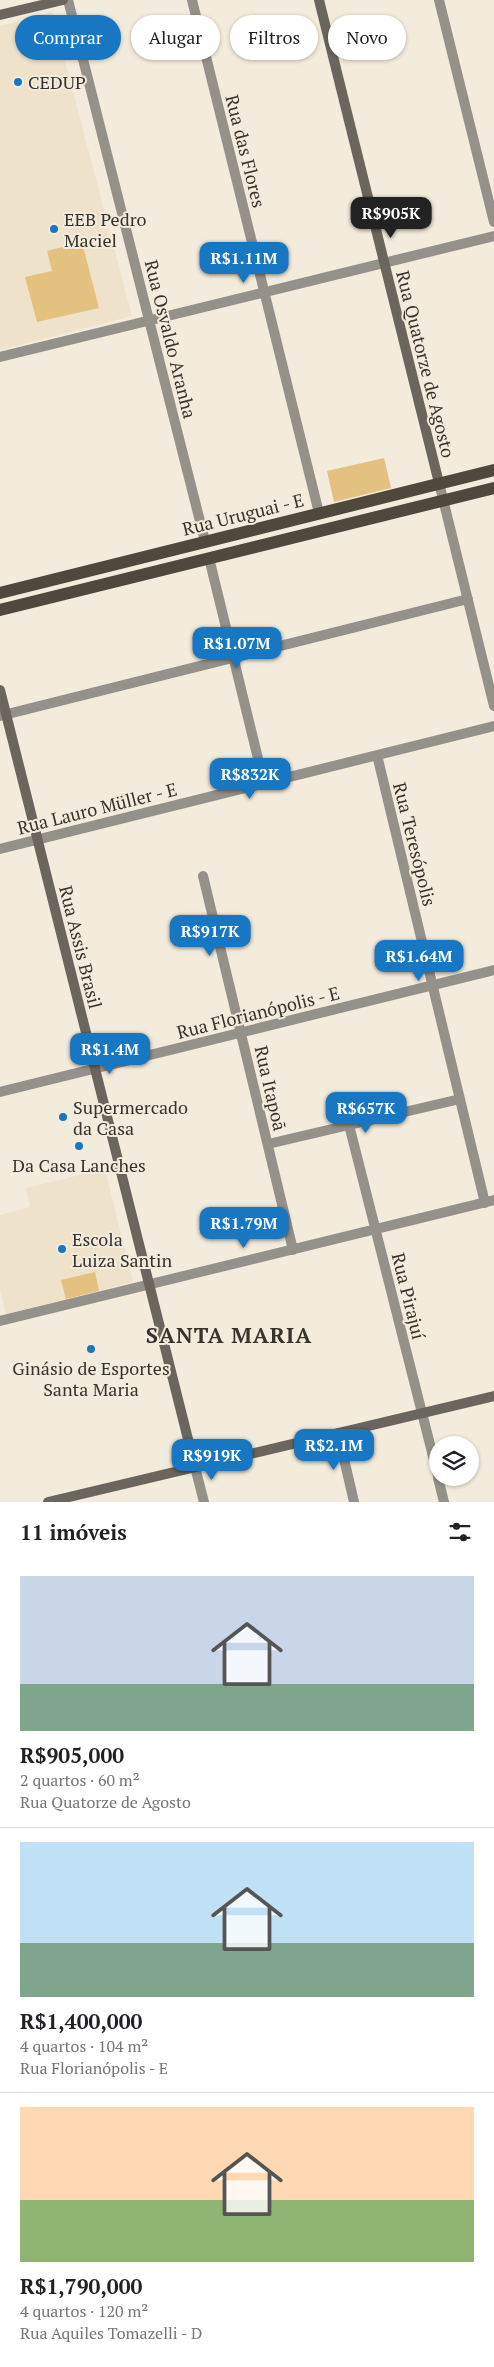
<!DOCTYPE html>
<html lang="pt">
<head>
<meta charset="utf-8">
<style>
  :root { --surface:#fff; --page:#f2f2f2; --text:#202124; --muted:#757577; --line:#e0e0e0; --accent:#1777c3 }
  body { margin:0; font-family:"PT Serif",serif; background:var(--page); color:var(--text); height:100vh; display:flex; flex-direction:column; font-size:19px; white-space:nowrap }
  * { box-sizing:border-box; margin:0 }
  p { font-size:16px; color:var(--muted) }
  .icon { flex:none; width:28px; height:28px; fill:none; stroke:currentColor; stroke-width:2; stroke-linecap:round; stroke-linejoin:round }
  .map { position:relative; height:1502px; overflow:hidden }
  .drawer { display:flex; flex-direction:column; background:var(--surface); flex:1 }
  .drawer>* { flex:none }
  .guide { position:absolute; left:15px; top:15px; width:465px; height:45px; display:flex; gap:10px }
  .fabs { position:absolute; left:429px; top:1436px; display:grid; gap:10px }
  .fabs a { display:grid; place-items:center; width:50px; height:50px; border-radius:50%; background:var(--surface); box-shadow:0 1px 4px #0004; font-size:25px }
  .price { position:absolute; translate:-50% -42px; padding:0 11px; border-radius:10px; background:var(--accent); color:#fff; font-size:16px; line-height:32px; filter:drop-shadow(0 1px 2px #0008) }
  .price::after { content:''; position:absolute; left:50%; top:30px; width:15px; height:11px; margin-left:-8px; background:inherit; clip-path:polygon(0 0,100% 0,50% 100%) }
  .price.active { background:#222; color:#fff }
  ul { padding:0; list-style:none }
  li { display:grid; align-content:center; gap:10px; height:265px; padding:0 20px }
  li+li { border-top:1px solid var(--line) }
  li span { display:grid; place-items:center; height:155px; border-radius:0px; color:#555 }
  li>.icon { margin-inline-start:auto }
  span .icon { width:90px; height:90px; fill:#fffc; stroke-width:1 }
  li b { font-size:21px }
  h2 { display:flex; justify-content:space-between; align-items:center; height:60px; padding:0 20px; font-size:21px }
  .pill { padding:0 18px; border-radius:22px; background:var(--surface); box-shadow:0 1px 4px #0004; font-size:18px; line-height:45px }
  .pill.active { background:var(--accent); color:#fff }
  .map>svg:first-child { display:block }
  .built { fill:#eee2cb }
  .green { fill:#e3c17e }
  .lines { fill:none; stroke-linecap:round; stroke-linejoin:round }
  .street { stroke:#94918b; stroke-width:10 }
  .secondary { stroke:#6b665d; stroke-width:10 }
  .primary { stroke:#4e483d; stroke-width:12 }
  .poi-dot { fill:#1777c3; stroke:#f3ebdb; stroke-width:2 }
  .labels { text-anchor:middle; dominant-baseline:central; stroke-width:4; stroke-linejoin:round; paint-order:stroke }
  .poi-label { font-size:18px; fill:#36332d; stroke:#f3ebdb; text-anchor:start }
  .street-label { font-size:18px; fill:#36332d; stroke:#f3ebdb }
  .district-label { font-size:22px; font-weight:bold; letter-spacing:1px; fill:#36332d; stroke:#f3ebdb }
</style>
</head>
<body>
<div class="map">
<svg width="494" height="1502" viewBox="0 0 494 1502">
  <rect width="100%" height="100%" fill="#f3ebdb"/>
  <path class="built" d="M52,12L132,316L0,350V26Z
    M105,1169L133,1282L6,1314L0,1289V1215L30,1207L26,1188Z"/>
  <path class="green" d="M82,242L99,308L37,322L25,277L52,271L47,251Z
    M384,458L391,488L334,502L327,471Z
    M95,1272L99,1291L66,1299L61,1280Z"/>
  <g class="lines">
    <path class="street" d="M68,0L205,541
      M192,0L319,513
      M439,0L494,222
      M0,357L494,236
      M439,483L494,706
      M209,558L264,783
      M0,716L468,599
      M377,755L485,1203
      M0,849L494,726
      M203,876L293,1250
      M0,1092L494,970
      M349,1125L438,1476
      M268,1144L460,1099
      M0,1321L494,1200
      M338,1433L354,1502
      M195,1467L204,1502
      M438,1478L444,1502"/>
    <path class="secondary" d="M319,0L439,483
      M0,15L63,0
      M0,690L195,1467
      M48,1502L494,1396"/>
    <path class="primary" d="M0,593L494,470
      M0,610L494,488"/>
  </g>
  <g class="poi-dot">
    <circle cx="18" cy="82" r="5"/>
    <circle cx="54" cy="229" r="5"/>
    <circle cx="63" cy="1117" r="5"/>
    <circle cx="79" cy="1146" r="5"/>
    <circle cx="62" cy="1249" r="5"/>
    <circle cx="91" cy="1349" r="5"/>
  </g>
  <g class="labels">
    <g class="poi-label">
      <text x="28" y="82">CEDUP</text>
      <text x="64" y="219">EEB Pedro<tspan x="64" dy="21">Maciel</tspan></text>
      <text x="73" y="1107">Supermercado<tspan x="73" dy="21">da Casa</tspan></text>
      <text x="79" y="1165" text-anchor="middle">Da Casa Lanches</text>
      <text x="72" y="1239">Escola<tspan x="72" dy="21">Luiza Santin</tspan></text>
      <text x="91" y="1368" text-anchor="middle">Ginásio de Esportes<tspan x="91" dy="21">Santa Maria</tspan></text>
    </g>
    <g class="street-label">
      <text transform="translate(246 151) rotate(76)">Rua das Flores</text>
      <text transform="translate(171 339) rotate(76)">Rua Osvaldo Aranha</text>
      <text transform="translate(426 364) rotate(76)">Rua Quatorze de Agosto</text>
      <text transform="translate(243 514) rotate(-14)">Rua Uruguai - E</text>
      <text transform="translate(97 808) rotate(-14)">Rua Lauro Müller - E</text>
      <text transform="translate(415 844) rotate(76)">Rua Teresópolis</text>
      <text transform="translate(81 947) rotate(76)">Rua Assis Brasil</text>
      <text transform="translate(258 1012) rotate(-14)">Rua Florianópolis - E</text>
      <text transform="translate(271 1088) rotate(77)">Rua Itapoã</text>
      <text transform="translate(409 1296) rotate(76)">Rua Pirajuí</text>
    </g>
    <g class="district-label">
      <text x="229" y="1334">SANTA MARIA</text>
    </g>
  </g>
</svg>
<div class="fabs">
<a><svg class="icon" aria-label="layers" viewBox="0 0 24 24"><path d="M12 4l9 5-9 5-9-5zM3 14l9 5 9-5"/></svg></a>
</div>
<b class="price active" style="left:391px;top:239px">R$905K</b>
<b class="price" style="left:244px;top:284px">R$1.11M</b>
<b class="price" style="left:237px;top:669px">R$1.07M</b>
<b class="price" style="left:250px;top:800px">R$832K</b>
<b class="price" style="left:210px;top:957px">R$917K</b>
<b class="price" style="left:419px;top:982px">R$1.64M</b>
<b class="price" style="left:110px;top:1075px">R$1.4M</b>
<b class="price" style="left:366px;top:1134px">R$657K</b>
<b class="price" style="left:244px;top:1249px">R$1.79M</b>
<b class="price" style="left:334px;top:1471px">R$2.1M</b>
<b class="price" style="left:212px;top:1481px">R$919K</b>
<div class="guide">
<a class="pill active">Comprar</a>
<a class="pill">Alugar</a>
<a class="pill">Filtros</a>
<a class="pill">Novo</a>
</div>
</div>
<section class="drawer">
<h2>11 imóveis<svg class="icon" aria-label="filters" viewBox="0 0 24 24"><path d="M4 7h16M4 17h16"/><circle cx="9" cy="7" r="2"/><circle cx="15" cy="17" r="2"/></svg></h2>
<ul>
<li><span style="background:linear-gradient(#c9d6e8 70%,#7fa58c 0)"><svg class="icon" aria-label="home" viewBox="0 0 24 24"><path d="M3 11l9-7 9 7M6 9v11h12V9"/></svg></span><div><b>R$905,000</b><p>2 quartos · 60 m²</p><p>Rua Quatorze de Agosto</p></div></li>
<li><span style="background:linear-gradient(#bfe0f5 65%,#7fa58c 0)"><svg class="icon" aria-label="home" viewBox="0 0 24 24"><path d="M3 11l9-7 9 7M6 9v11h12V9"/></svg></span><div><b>R$1,400,000</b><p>4 quartos · 104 m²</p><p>Rua Florianópolis - E</p></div></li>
<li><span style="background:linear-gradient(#ffd9b3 60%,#8fb573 0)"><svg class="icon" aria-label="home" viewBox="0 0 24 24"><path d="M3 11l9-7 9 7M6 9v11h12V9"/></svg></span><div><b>R$1,790,000</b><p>4 quartos · 120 m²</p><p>Rua Aquiles Tomazelli - D</p></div></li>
</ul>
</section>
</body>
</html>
